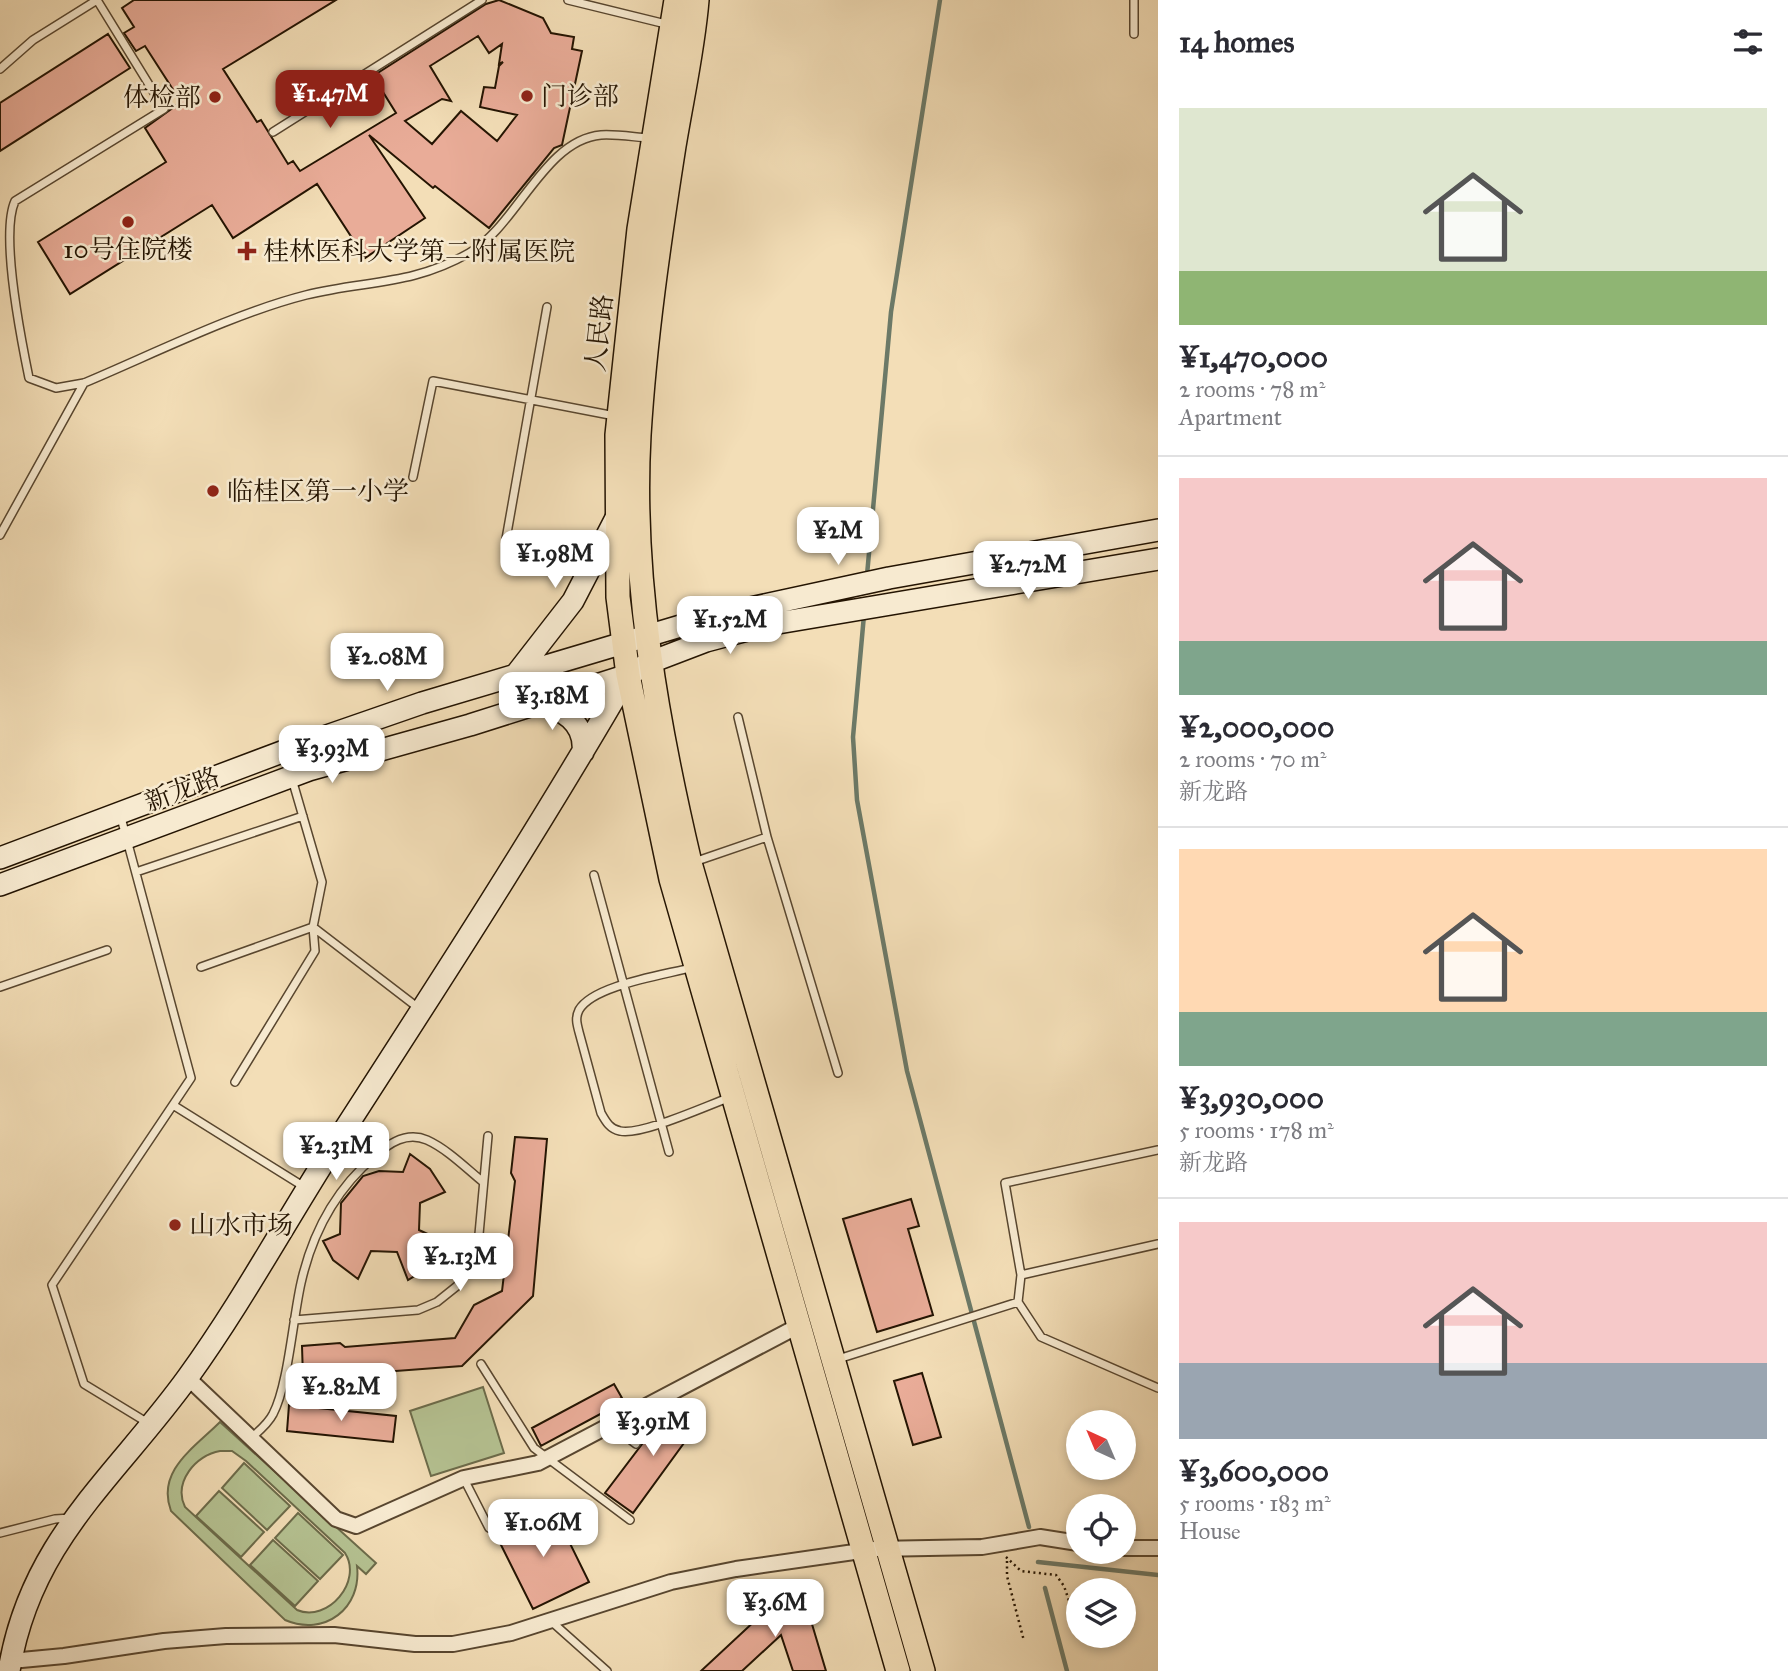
<!DOCTYPE html>
<html lang="en">
<head>
<meta charset="utf-8">
<style>
  :root { --surface:#fff; --page:#f2f2f3; --text:#2b2b33; --muted:#7c7c81; --line:#e1e1e2; --accent:#8f2418 }
  body { margin:0; font-family:"IM FELL Great Primer","Noto Serif SC",serif; background:var(--page); color:var(--text); height:100vh; display:flex; flex-direction:column; font-size:26px; white-space:nowrap }
  * { box-sizing:border-box; margin:0 }
  p { font-size:23px; color:var(--muted) }
  .icon { flex:none; width:38px; height:38px; fill:none; stroke:currentColor; stroke-width:2; stroke-linecap:round; stroke-linejoin:round }
  .map { position:relative; flex:1; overflow:hidden }
  .details { display:flex; flex-direction:column; background:var(--surface); width:630px }
  .details>* { flex:none }
  .needle { width:46px; rotate:316deg }
  .buttons { position:absolute; left:1066px; top:1410px; display:grid; gap:14px }
  .buttons a { display:grid; place-items:center; width:70px; height:70px; border-radius:50%; background:var(--surface); box-shadow:0 4px 10px #0003; font-size:35px }
  .price { position:absolute; translate:-50% -60px; padding:0 16px; border-radius:14px; background:#fff; color:#222; font-size:23px; line-height:46px; filter:drop-shadow(0 2px 4px #0008) }
  .price::after { content:''; position:absolute; left:50%; top:42px; width:21px; height:16px; margin-left:-10px; background:inherit; clip-path:polygon(0 0,100% 0,50% 100%) }
  .price.selected { background:var(--accent); color:#fff }
  ul { padding:0; list-style:none }
  li { display:grid; align-content:center; gap:14px; height:371px; padding:0 21px }
  li+li { border-top:2px solid var(--line) }
  li span { display:grid; place-items:center; height:217px; border-radius:0px; color:#555 }
  li>.icon { margin-inline-start:auto }
  span .icon { width:126px; height:126px; fill:#fffc; stroke-width:1 }
  li b { font-size:30px }
  h2 { display:flex; justify-content:space-between; align-items:center; height:84px; padding:0 21px; font-size:30px }
  main { display:flex; flex:1; min-height:0 }
  .map>svg:first-child { display:block }
  .green { fill:#b5c292; stroke:#6c6b4a; stroke-width:2; fill-rule:evenodd }
  .lines { fill:none; stroke-linecap:round; stroke-linejoin:round }
  .stream { stroke:#6c7967; stroke-width:4.5 }
  .building { fill:#e9ac98; stroke:#241402; stroke-width:2; fill-rule:evenodd }
  .lane-casing { stroke:#58462f; stroke-width:10 }
  .street-casing { stroke:#58462f; stroke-width:18 }
  .secondary-casing { stroke:#241402; stroke-width:24 }
  .primary-casing { stroke:#241402; stroke-width:26 }
  .path { stroke:#241402; stroke-width:2.5; stroke-dasharray:2 3.5; stroke-linecap:butt }
  .lane { stroke:#f7ead0; stroke-width:7 }
  .street { stroke:#f7ead0; stroke-width:14 }
  .secondary { stroke:#f7ead0; stroke-width:21 }
  .primary { stroke:#f3deb7; stroke-width:23 }
  .poi-dot { fill:#8f2418; stroke:#f7ead0; stroke-width:2.5 }
  .labels { text-anchor:middle; dominant-baseline:central; stroke-width:5; stroke-linejoin:round; paint-order:stroke }
  .poi-label { font-size:26px; fill:#241402; stroke:#f7ead0; text-anchor:start }
  .street-label { font-size:26px; fill:#241402; stroke:#f7ead0 }
</style>
</head>
<body>
<main>
<div class="map">
<svg width="1158" height="1671" viewBox="0 0 1158 1671">
  <rect width="100%" height="100%" fill="#f3deb7"/>
  <filter id="stains"><feTurbulence type="fractalNoise" baseFrequency=".00286" numOctaves="4"/><feColorMatrix values="0 0 0 0 .2 0 0 0 0 .09 0 0 0 0 .02 0 0 0 .5 -.17"/></filter>
  <radialGradient id="worn" r=".72"><stop offset=".6" stop-color="#630" stop-opacity="0"/><stop offset="1" stop-color="#630" stop-opacity=".3"/></radialGradient>
  <path class="green" d="M483,1387L504,1453L431,1476L410,1411Z
    M220,1422L376,1563L366,1574L357,1566C362,1608 325,1637 285,1620L171,1511C156,1471 194,1448 220,1422ZM220,1451H232L246,1461L345,1553C363,1581 328,1623 297,1610L185,1507C173,1482 196,1455 220,1451Z
    M244,1463L290,1506L267,1530L222,1488Z
    M219,1491L264,1532L241,1557L196,1516Z
    M298,1513L343,1555L320,1579L275,1538Z
    M273,1540L318,1581L295,1606L250,1565Z"/>
  <g class="lines">
    <path class="stream" d="M867,575L891,312L940,0
      M864,615L853,737L857,800L907,1071L1029,1527
      M1038,1562L1158,1575
      M1045,1588L1067,1671"/>
  </g>
  <path class="building" d="M134,0H336L223,69L257,122L261,120L288,164L293,161L300,171L396,113L373,76L486,4L499,0L543,18L551,33L574,37L572,49L582,51L562,145L554,148L489,228L435,186L433,188L369,135L425,218L365,258L317,184L233,238L212,205L70,294L38,242L166,162L145,128L181,102L145,46L136,51L124,33L134,27L122,8ZM478,36L489,53L502,44L499,64L503,62L499,66L495,88L484,87L480,107L517,115L497,141L461,111L432,144L405,121L442,99L451,101L430,66Z
    M108,34L130,68L0,151V103Z
    M515,1137L547,1139L533,1296L462,1366L303,1378L302,1346L340,1343L345,1347L455,1338L474,1305L502,1291L515,1181L511,1173Z
    M410,1154L430,1169L445,1192L420,1203L419,1230L447,1243L431,1266L408,1280L397,1252L371,1251L358,1279L333,1260L323,1241L340,1234L341,1203L363,1176L379,1171L403,1172Z
    M911,1199L919,1226L908,1229L933,1315L877,1332L843,1219Z
    M922,1373L941,1437L913,1445L894,1381Z
    M614,1384L622,1398L617,1400L619,1404L541,1446L532,1428Z
    M674,1402L700,1421L633,1513L605,1493Z
    M289,1405L396,1416L393,1442L287,1431Z
    M553,1509L589,1582L533,1609L497,1537Z
    M803,1594L826,1671H793L781,1635L742,1671H701L774,1603Z"/>
  <g class="lines">
    <g class="lane-casing">
      <path id="lane" d="M97,0L164,109L15,201C0,234 21,339 29,378L56,388L84,383C153,354 235,313 306,295C367,280 411,286 469,253C517,226 544,140 601,135C616,134 634,137 649,138
        M568,0L670,25
        M1134,0V34
        M0,69L33,40L97,0
        M273,132L482,0
        M413,477L433,381L615,416
        M0,535L84,383
        M506,539L547,307
        M738,717L767,837L838,1073
        M120,814L191,1078L52,1285L84,1384L148,1423
        M694,862L767,837
        M136,872L303,816
        M594,875L669,1152
        M313,927L421,1010
        M201,967L313,927L322,882L285,755
        M694,967C665,975 593,985 579,1010C575,1018 577,1024 579,1032L601,1113C606,1122 610,1129 620,1131C641,1136 708,1105 731,1097
        M0,987L107,950
        M235,1082L315,951L313,927
        M173,1105L306,1188
        M1021,1275L1158,1244
        M1018,1302L1041,1337L1158,1388
        M294,1320L418,1310L437,1302L457,1286L477,1256L488,1136
        M835,1360L1018,1302L1021,1275L1005,1183L1158,1150
        M481,1364L534,1448L630,1520
        M611,1425L636,1444
        M251,1438C259,1431 268,1424 273,1414C288,1386 293,1318 301,1283C312,1234 336,1189 375,1156C389,1143 407,1131 427,1140C447,1149 466,1168 483,1182
        M464,1479L489,1528
        M0,1533L55,1519L71,1518
        M552,1622L607,1671"/>
    </g>
    <g class="street-casing">
      <path id="street" d="M188,1378L336,1519L356,1526L464,1478L538,1463L800,1325
        M1124,1548H1158
        M11,1661L64,1656L164,1641L226,1636L334,1635L415,1644H453L511,1633L671,1582L736,1569L875,1549L982,1547L1040,1537L1078,1543"/>
    </g>
    <g class="secondary-casing">
      <path id="secondary" d="M514,677L573,601L617,516
        M535,703C561,708 586,722 583,752
        M0,858L295,747L422,703L714,616L889,578L1158,530
        M0,885L309,770L470,725L628,675L651,662L706,641L766,625L1158,559
        M9,1671C30,1540 116,1477 188,1377C240,1305 283,1226 330,1152C432,994 534,837 628,675"/>
    </g>
    <g class="primary-casing">
      <path id="primary" d="M676,0L639,229L617,435L618,597L628,675L671,879L898,1671
        M697,0C693,49 682,97 674,146C659,242 645,338 639,435C631,579 657,723 690,863L923,1671"/>
    </g>
    <path class="path" d="M1006,1557L1021,1571L1056,1575L1064,1586L1078,1628
      M1007,1561V1576L1024,1641"/>
    <use href="#lane" class="lane"/>
    <use href="#street" class="street"/>
    <use href="#secondary" class="secondary"/>
    <use href="#primary" class="primary"/>
  </g>
  <g class="poi-dot">
    <circle cx="527" cy="96" r="7"/>
    <circle cx="215" cy="97" r="7"/>
    <circle cx="128" cy="222" r="7"/>
    <path d="M243.5 240.5h7v7h7v7h-7v7h-7v-7h-7v-7h7z"/>
    <circle cx="213" cy="491" r="7"/>
    <circle cx="175" cy="1225" r="7"/>
  </g>
  <g class="labels">
    <g class="poi-label">
      <text x="541" y="96">门诊部</text>
      <text x="201" y="97" text-anchor="end">体检部</text>
      <text x="128" y="249" text-anchor="middle">10号住院楼</text>
      <text x="263" y="251">桂林医科大学第二附属医院</text>
      <text x="227" y="491">临桂区第一小学</text>
      <text x="189" y="1225">山水市场</text>
    </g>
    <g class="street-label">
      <text transform="translate(599 333) rotate(-84)">人民路</text>
      <text transform="translate(182 789) rotate(-21)">新龙路</text>
    </g>
  </g>
  <rect width="100%" height="100%" filter="url(#stains)"/>
  <rect width="100%" height="100%" fill="url(#worn)"/>
</svg>
<div class="buttons">
<a><svg class="needle" viewBox="-14 -14 28 28"><path d="M0-13l5 13h-10z" fill="#e53935"/><path d="M0 13l5-13h-10z" fill="#7c7c81"/></svg></a>
<a><svg class="icon" aria-label="locate" viewBox="0 0 24 24"><circle cx="12" cy="12" r="6"/><path d="M12 2v4M12 18v4M2 12h4M18 12h4"/></svg></a>
<a><svg class="icon" aria-label="layers" viewBox="0 0 24 24"><path d="M12 4l9 5-9 5-9-5zM3 14l9 5 9-5"/></svg></a>
</div>
<b class="price selected" style="left:330px;top:130px">¥1.47M</b>
<b class="price" style="left:838px;top:567px">¥2M</b>
<b class="price" style="left:555px;top:590px">¥1.98M</b>
<b class="price" style="left:1028px;top:601px">¥2.72M</b>
<b class="price" style="left:730px;top:656px">¥1.52M</b>
<b class="price" style="left:387px;top:693px">¥2.08M</b>
<b class="price" style="left:552px;top:732px">¥3.18M</b>
<b class="price" style="left:332px;top:785px">¥3.93M</b>
<b class="price" style="left:336px;top:1182px">¥2.31M</b>
<b class="price" style="left:460px;top:1293px">¥2.13M</b>
<b class="price" style="left:341px;top:1423px">¥2.82M</b>
<b class="price" style="left:653px;top:1458px">¥3.91M</b>
<b class="price" style="left:543px;top:1559px">¥1.06M</b>
<b class="price" style="left:775px;top:1639px">¥3.6M</b>
</div>
<section class="details">
<h2>14 homes<svg class="icon" aria-label="filters" viewBox="0 0 24 24"><path d="M4 7h16M4 17h16"/><circle cx="9" cy="7" r="2"/><circle cx="15" cy="17" r="2"/></svg></h2>
<ul>
<li><span style="background:linear-gradient(#dfe7d0 75%,#8fb573 0)"><svg class="icon" aria-label="home" viewBox="0 0 24 24"><path d="M3 11l9-7 9 7M6 9v11h12V9"/></svg></span><div><b>¥1,470,000</b><p>2 rooms · 78 m²</p><p>Apartment</p></div></li>
<li><span style="background:linear-gradient(#f6c9c9 75%,#7fa58c 0)"><svg class="icon" aria-label="home" viewBox="0 0 24 24"><path d="M3 11l9-7 9 7M6 9v11h12V9"/></svg></span><div><b>¥2,000,000</b><p>2 rooms · 70 m²</p><p>新龙路</p></div></li>
<li><span style="background:linear-gradient(#ffd9b3 75%,#7fa58c 0)"><svg class="icon" aria-label="home" viewBox="0 0 24 24"><path d="M3 11l9-7 9 7M6 9v11h12V9"/></svg></span><div><b>¥3,930,000</b><p>5 rooms · 178 m²</p><p>新龙路</p></div></li>
<li><span style="background:linear-gradient(#f6c9c9 65%,#9aa5b1 0)"><svg class="icon" aria-label="home" viewBox="0 0 24 24"><path d="M3 11l9-7 9 7M6 9v11h12V9"/></svg></span><div><b>¥3,600,000</b><p>5 rooms · 183 m²</p><p>House</p></div></li>
</ul>
</section>
</main>
</body>
</html>
